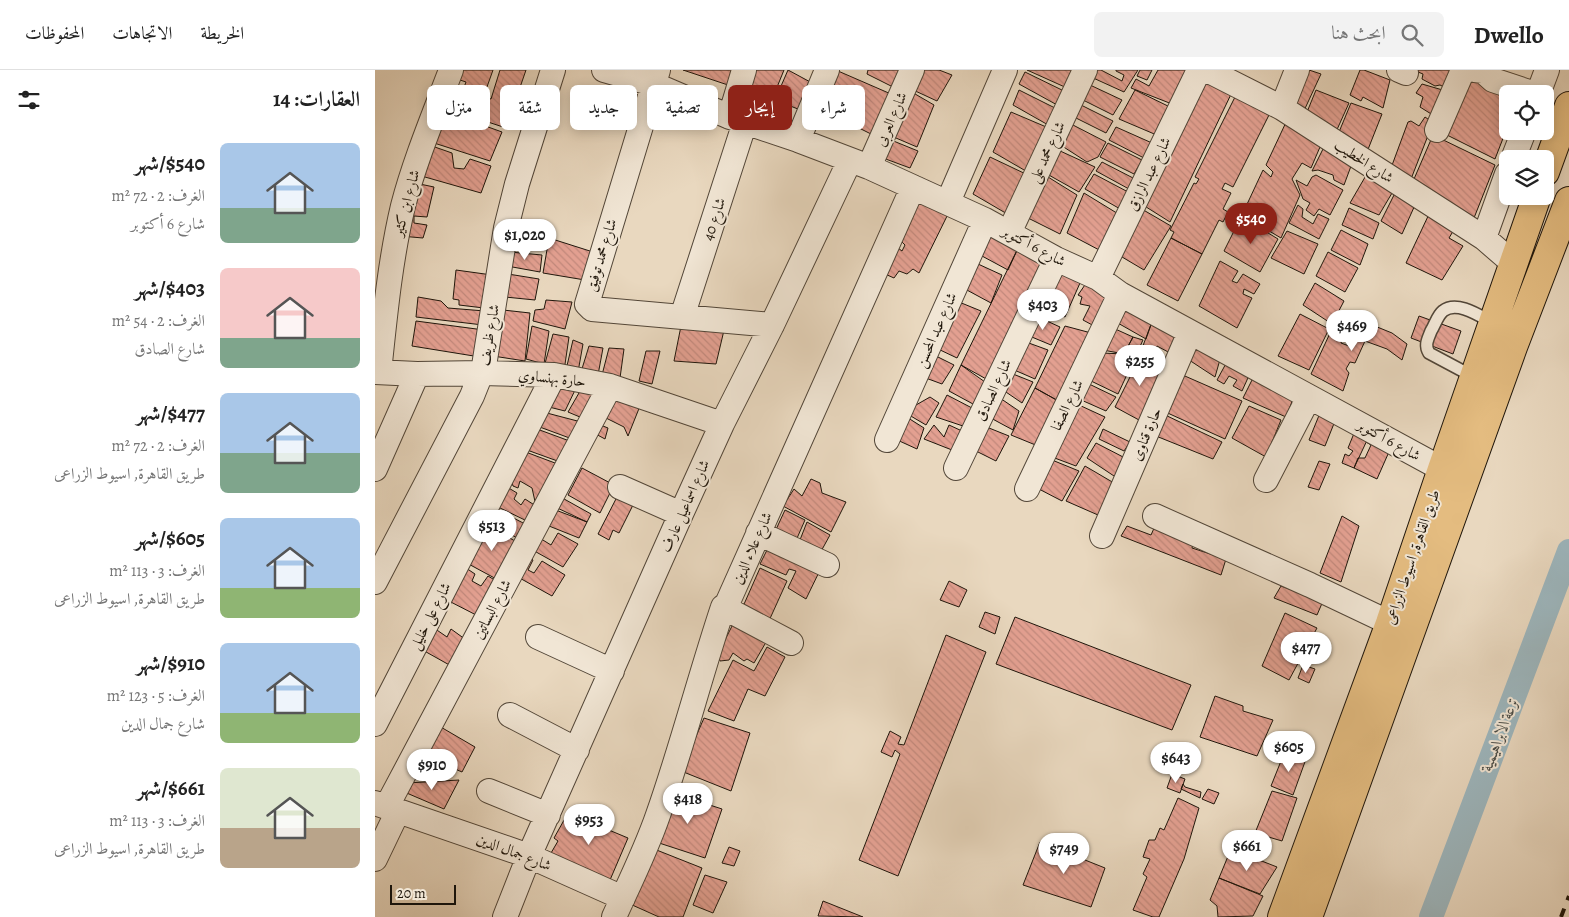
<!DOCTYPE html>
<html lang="ar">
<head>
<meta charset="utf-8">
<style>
  :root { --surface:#fff; --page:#f2f2f2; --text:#222; --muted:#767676; --line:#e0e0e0; --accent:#8f2418 }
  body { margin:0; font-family:Alegreya,Amiri,serif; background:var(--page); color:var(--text); direction:rtl; height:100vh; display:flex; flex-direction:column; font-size:19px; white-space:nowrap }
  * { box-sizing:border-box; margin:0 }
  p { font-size:16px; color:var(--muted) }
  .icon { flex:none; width:28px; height:28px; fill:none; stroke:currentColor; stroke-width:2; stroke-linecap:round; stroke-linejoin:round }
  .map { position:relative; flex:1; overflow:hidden; direction:ltr }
  .panel { display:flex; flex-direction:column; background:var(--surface); width:375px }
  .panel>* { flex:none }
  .hud { position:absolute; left:15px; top:15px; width:475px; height:45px; direction:rtl; display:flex; gap:10px }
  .controls { position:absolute; left:1124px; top:15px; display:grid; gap:10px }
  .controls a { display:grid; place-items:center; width:55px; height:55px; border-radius:8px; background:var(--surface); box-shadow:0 2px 12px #0003; font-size:25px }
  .scale { position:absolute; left:15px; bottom:12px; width:66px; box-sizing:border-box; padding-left:5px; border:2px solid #1f160b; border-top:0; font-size:14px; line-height:18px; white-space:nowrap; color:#1f160b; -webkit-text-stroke:4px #f1e6d5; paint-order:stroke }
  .price { position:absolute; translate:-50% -42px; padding:0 11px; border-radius:18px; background:#fff; color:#222; font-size:16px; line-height:32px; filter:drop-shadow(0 1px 2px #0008) }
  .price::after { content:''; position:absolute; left:50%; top:30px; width:15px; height:11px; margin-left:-8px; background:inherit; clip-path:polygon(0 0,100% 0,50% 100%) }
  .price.current { background:var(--accent); color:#fff }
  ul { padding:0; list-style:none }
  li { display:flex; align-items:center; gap:15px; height:125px; padding:0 15px }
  li span { display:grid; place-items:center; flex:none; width:140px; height:100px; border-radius:8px; color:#555 }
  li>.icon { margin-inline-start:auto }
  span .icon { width:60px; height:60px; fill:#fffc; stroke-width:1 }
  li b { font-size:21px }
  h2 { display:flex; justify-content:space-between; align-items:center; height:60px; padding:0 15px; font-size:21px }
  .pill { padding:0 18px; border-radius:8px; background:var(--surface); box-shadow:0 2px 12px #0003; font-size:18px; line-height:45px }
  .pill.current { background:var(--accent); color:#fff }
  header { display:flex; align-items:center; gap:30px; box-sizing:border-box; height:70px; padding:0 25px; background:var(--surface); border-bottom:1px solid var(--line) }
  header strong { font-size:24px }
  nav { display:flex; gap:28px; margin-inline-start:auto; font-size:18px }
  .search { width:350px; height:45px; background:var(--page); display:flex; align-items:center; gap:12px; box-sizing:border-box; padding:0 18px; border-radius:8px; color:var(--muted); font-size:19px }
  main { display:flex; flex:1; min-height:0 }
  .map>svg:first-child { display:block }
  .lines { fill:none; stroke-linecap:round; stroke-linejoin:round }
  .canal { stroke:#9db6bd; stroke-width:24 }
  .building { fill:url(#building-back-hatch); stroke:#1f160b }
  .service-casing { stroke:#524638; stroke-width:14 }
  .minor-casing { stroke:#524638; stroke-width:26 }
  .trunk-casing { stroke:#1f160b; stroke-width:30 }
  .service { stroke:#f1e6d5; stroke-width:11 }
  .minor { stroke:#f1e6d5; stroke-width:24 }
  .trunk { stroke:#e4bc80; stroke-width:28 }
  .rail { stroke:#1f160b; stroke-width:4; stroke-dasharray:9 9; stroke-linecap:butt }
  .labels { text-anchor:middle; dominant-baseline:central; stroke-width:4; stroke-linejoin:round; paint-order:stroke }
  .street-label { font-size:15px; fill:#1f160b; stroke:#f1e6d5 }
  .water-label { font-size:16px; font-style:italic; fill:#4b4e49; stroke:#f1e6d5 }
</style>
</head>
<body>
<header>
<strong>Dwello</strong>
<div class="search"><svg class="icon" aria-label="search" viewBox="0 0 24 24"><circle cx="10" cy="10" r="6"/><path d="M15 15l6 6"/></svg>ابحث هنا</div>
<nav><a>الخريطة</a><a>الاتجاهات</a><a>المحفوظات</a></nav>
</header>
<main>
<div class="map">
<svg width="1194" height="847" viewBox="0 0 1194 847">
  <defs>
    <pattern id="building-back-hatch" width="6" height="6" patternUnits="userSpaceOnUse" patternTransform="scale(1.25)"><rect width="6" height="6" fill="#e3a091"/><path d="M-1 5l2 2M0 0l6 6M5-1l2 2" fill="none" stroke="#c2897c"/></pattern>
  </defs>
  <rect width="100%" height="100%" fill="#e9d8bf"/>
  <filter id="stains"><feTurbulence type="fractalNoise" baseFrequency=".004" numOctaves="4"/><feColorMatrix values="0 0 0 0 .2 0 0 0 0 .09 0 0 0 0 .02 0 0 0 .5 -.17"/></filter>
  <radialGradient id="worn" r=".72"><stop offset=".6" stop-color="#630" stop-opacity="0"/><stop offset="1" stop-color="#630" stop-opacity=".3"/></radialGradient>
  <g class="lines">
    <path class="canal" d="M1056,847L1194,481"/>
  </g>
  <path class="building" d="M82,0H118L102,45L69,33L77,16L88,20L91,12L79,8Z
    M125,0H151L131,58L104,49L112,28L116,29Z
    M308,0H361L356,16Z
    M377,0H409L396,32L370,20Z
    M413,0L439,14L428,41L400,30Z
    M493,0H529L520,18L492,4Z
    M546,0H564L577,5L562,31L536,19Z
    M652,0H701L692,18Z
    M721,0H726L747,11L749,5L741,1V0H763L749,22L716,7Z
    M765,0H777L772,10L762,6Z
    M783,0H816L797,34L756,18L761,9L774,16Z
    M927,0H934L946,4L927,45L912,35Z
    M985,0H989L1015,10L1008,38L988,27L986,31L975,25Z
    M1038,0H1082L1073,19L1065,15L1060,16L1047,9L1048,4Z
    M463,1L516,24L496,64L446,39Z
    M650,2L691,22L684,36L644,14Z
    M830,2L859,18L795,152L768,135Z
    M1090,5L1132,24V58L1120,89L1066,62Z
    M1047,14L1071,21L1061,47L1045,37L1048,27L1041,23Z
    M715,15L747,30L738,45L706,29Z
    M644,20L684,40L675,56L638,35Z
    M760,20L797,38L784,66L744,49Z
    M941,20L974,33L960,64L930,47Z
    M535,21L559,35L542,77L514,65Z
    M860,27L894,45L858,117L850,113L847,119L856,123L848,139L853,142L848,152L844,150L827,184L796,168L799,162L795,160L819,113L821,114L824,109L820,107Z
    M976,33L1007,44L990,87L965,71L969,63L964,62Z
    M704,34L738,51L731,63L697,46Z
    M66,40L127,62L115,91L56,72Z
    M636,42L676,59L656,104L618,82Z
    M1050,47L1060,54L1054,63L1036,109L1016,98L1033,52L1036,51L1044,56Z
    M913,48L948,70L936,98L927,93L917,109L925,125L906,168L867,145L888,100L896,107L898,102L891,95Z
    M696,54L731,72L723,87L712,92L684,74Z
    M741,57L777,73L769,88L734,70Z
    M1058,65L1120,95L1097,153L1036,116Z
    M516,70L543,81L535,98L508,88Z
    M733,73L767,90L759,104L725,87Z
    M54,75L77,83L79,98L89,99L95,89L116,96L106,123L43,105Z
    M950,75L979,88L969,115L959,110L958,105L943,100L937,101Z
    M683,80L720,97L704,122L672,104Z
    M615,87L655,106L634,145L598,124Z
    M727,92L760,109L754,119L721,101Z
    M993,102L1020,118L1004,145L975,133Z
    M719,104L755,123L747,140L710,119Z
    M941,105L968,120L955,145L944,139L939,146L931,140L935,133L928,129L921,110L932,116L937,107Z
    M673,107L702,125L685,164L651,147Z
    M40,113L59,117L52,147L39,146V153L52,155L48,168L25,166Z
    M709,123L745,145L728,182L692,163Z
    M1020,123L1040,135L1027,164L1006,151Z
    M546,126L576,138L544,203L538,199L532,204L524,201L519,208L510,204L523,178L527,181L530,175L525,170Z
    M923,135L928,139L927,147L938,154L943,144L954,149L944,169L914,153Z
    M765,138L796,156L769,200L742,184Z
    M974,138L1004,153L998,169L967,155Z
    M1055,142L1080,158L1074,168L1088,176L1067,210L1031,193Z
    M870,149L903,169L885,202L849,181L860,159L864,160Z
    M618,160L645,174L633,200L607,186Z
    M966,160L993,174L985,195L956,180Z
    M912,161L943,174L929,204L896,188Z
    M174,168L218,182L210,210L168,203Z
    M796,168L827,184L803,231L772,215Z
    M645,174L670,187L613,310L586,295Z
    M135,182L167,185L165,202L132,196Z
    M953,182L983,198L970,222L941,206Z
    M845,191L863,201L857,211L862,213L868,204L885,214L879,224L869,219L868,224L877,228L862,258L824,236Z
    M603,194L627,205L616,233L590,219Z
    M81,200L117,205L109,238L84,235V230L78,229Z
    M684,202L705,213L690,247L666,235Z
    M133,204L164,209L160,230L130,227Z
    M714,209L737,224L721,257L708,250L715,236L705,234L707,227L703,225Z
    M940,213L969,231L957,254L928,235Z
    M43,227L66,231L73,238L110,241L108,255L41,247Z
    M171,230L197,232L190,259L158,251L160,240L169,239Z
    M584,232L606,241L582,288L561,278Z
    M753,234L778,249L771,269L741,252Z
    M128,240L155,243L150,291L118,286Z
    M968,242L982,249L975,262L961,256Z
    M925,244L954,259L934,300L903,286Z
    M661,246L685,257L676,275L652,265Z
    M1044,246L1086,261L1078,284L1036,268Z
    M778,249L806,262L795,283L782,276L776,288L766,281Z
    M985,250L1017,263L1032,274L1027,290L1012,279L990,271L980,293L975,292L971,299L974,303L968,321L936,304L956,261H965L968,266L966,273L974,276Z
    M41,251L109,260L105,287L37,276Z
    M157,256L174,261L169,294L151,289Z
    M306,256H350L341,294L299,291Z
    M690,256L720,264L687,333L660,318Z
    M738,258L758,267L749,284L728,280Z
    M178,264L194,267L189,301L169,297Z
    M758,267L768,270L743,324L714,310L727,283L749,284Z
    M198,270L208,274L203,302L191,300Z
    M819,271L846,286L840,307L811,288Z
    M651,272L673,280L660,309L637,299Z
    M214,276L228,278L223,305L206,302Z
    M234,278L249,279L245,308L227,305Z
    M271,281H285L277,314L264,311Z
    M559,285L579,295L567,314L548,307Z
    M765,287L791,293L764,350L740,337Z
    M854,288L877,299L867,321L858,316L862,310L854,306L849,314L842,310Z
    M586,295L610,312L598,334L574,321Z
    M803,303L867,331L850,369L786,340Z
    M638,304L658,312L647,333L628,320Z
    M880,304L920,324L911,347L868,328Z
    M183,312L202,316L190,341L170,336Z
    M712,313L741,327L731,341L704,329Z
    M208,316L227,320L212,350L193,342Z
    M660,318L687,333L663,376L636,365Z
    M236,324L267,331L253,366L249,357L225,345Z
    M540,325L541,335L555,327L564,333L551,355L529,342Z
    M572,325L597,338L588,356L561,347Z
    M622,326L644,341L638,360L612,346Z
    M704,335L730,347L701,396L677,387Z
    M874,336L906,350L891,387L857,368Z
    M168,342L210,353L200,370L162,356Z
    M945,343L960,351L950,376L934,370Z
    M788,344L847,372L838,389L776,364Z
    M530,346L549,358L542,379L520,369Z
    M223,354L233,358L230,369L217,362Z
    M559,355L569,367L574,355L587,361L577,380L549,369Z
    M609,356L634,366L621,391L597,379Z
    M982,356L995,364L979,398L967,393L970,384L974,386L978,381L973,378Z
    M162,359L200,373L188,393L152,380Z
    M728,359L755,372L749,381L724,369Z
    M998,365L1017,375L1002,409L979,398L983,388H990L996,375L991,372Z
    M721,373L752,389L742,408L712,388Z
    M148,381L188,396L156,453L121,436L132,417L142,423L139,429L146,435L150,429L161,436L157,418L145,411L143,418L138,416L135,406Z
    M677,390L704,401L687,431L662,418Z
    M944,391L955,394L944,420L933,417Z
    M710,396L739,413L723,445L691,431Z
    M207,398L239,415L225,443L193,425Z
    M436,409L445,413L447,423L471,432L456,462L408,436L419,419L427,426Z
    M182,425L216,444L212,452L176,435Z
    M243,425L259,433L244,463L238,460L234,470L223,464Z
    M119,438L154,456L146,470L111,451Z
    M178,439L212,452L204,468L169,454Z
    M410,440L430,450L419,475L398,466Z
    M967,446L984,456L966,512L945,503Z
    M432,452L455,465L444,485L423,475Z
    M109,453L145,474L125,511L88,491Z
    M752,456L776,465L780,456L818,473L817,478L851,489L846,505L746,466Z
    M183,463L203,474L188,497L154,478L163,467L176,475Z
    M396,472L447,496L431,529L413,518L421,501L414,499L411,505L385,494Z
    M152,484L158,490L153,500L159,503L167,491L190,505L177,526L141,506Z
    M88,496L100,504L97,511L106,516L113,506L123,512L107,548L68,528Z
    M385,498L412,511L393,553L366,541Z
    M574,511L592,520L584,537L565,530Z
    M906,516L948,531L942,545L899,528Z
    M610,542L625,547L620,564L604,557Z
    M910,543L942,558L914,610L887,596Z
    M640,547L816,615L797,660L621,594Z
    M360,550L394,567L379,593L372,589L369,591L358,583L354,590L345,591L343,584Z
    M56,556L72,567L76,559L94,572L78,597L44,578Z
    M571,565L611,582L523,806L484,790L525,684L520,680L517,687L506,682L515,661L526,667L523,674L529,675Z
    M392,577L410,587L390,626L373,619L359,651L333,641L358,590L379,601Z
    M928,595L940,599L934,613L923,608Z
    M840,626L868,636V641L898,650L882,686L825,667Z
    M329,648L375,663L356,721L306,701Z
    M64,656L100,677L87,702L48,685Z
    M910,681L931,689L918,725L896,716Z
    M797,704L810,709L805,723L792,718Z
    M84,710L69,739L27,721L32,713Z
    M808,714L810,717L826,722L825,728L806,719Z
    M833,719L844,723L839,734L827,729Z
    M897,721L922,728L907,771L880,763Z
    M298,723L347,739L330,788L278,771Z
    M803,728L824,738L809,789L784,847H778L758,840L772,807L768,804L775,789L768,787L774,770H780L785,758L789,760Z
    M193,743L253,768L235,810L176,783L183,771L179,768Z
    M665,772L730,798L716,837L648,815Z
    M354,777L365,781L359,796L347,793Z
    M279,779L327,798L308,847H284L255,834Z
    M856,779L902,797L885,824L844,808Z
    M330,805L352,812L338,843L318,835Z
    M844,808L888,826L878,846L843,847L842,836L835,830Z
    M448,831L488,847L443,846Z"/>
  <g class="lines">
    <g class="service-casing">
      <path id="service" d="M1099,307L1054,283C1049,275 1053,269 1056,261C1060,255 1062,246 1068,241C1082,230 1105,246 1118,253"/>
    </g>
    <g class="minor-casing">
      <path id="minor" d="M229,0L278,14L355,47L423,70L494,97L610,150L681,189L723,208L745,224L1067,399
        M283,0L212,234L217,239L397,255
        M832,0L907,38L1109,168L1139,194
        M1024,0L1031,3
        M1100,0L1108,1L1118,10L1160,24
        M1163,24L1172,0
        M907,38L922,0
        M355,47L369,0
        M1062,60L1088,0
        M423,70L452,0
        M1138,89L1149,61
        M494,97L537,0
        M573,132L630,0
        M634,163L710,0
        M1109,168L1132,104
        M723,208L824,0
        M307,247L370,52
        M0,302L42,304L107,303L179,305L235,316L347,354
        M4,302C10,246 15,191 28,136C40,90 59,45 76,0
        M512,370L610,150
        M581,398L681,189
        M0,399L42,304
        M891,410L934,327
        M245,417L306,444
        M652,419L745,224
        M780,446L935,515L1015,553
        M383,463L452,495
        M727,466L815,262
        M0,512L97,326L109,296L131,158L142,114L178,0
        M348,537L416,573
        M163,567L237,601
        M135,645L202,680
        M0,654L179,305
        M114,721L173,745
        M0,733L154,786L248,828
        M12,736L235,316
        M0,789L23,741
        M130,847L154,786L306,444L347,354L397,255L475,90
        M239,847C254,814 271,780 283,745C307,677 325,606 348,537L352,534L538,117"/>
    </g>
    <g class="trunk-casing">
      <path id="trunk" d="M1170,102L1194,36
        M907,847L1015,553L1067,399L1162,126
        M933,847L1138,277L1194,131"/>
    </g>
    <use href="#service" class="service"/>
    <use href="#minor" class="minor"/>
    <use href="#trunk" class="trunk"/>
    <path class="rail" d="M1186,847L1194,826"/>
  </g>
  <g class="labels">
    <g class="street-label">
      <text transform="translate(516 49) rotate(-66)">شارع العربى</text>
      <text transform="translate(672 82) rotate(-65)">شارع محمد على</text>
      <text transform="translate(989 91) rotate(33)">شارع الخطيب</text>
      <text transform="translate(774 104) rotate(-64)">شارع عبد الرازق</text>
      <text transform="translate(31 133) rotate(-75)">شارع ابن كثير</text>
      <text transform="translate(339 149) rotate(-72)">شارع 40</text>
      <text transform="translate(659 176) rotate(28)">شارع 6 أكتوبر</text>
      <text transform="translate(226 185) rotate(-73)">شارع محمد توفيق</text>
      <text transform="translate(561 260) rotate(-66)">شارع عبد المحسن</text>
      <text transform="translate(114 265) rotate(-80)">شارع ظريف</text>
      <text transform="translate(177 308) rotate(6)">حارة بهنساوي</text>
      <text transform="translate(618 320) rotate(-65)">شارع الصادق</text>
      <text transform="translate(692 335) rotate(-64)">شارع الصفا</text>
      <text transform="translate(771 364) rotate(-67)">حارة قناوى</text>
      <text transform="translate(1014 370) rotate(29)">شارع 6 أكتوبر</text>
      <text transform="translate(310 436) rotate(-66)">شارع اسماعيل عارف</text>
      <text transform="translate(377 478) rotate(-66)">شارع علاء الدين</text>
      <text transform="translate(1037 487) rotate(-71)">طريق القاهرة, اسيوط الزراعى</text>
      <text transform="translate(117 539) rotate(-62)">شارع البساتين</text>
      <text transform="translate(55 546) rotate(-63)">شارع على خليل</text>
      <text transform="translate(139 782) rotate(21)">شارع جمال الدين</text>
    </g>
    <g class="water-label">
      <text transform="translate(1125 664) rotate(-69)">ترعة الابراهيمية</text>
    </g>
  </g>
  <rect width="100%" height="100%" filter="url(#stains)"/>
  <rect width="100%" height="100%" fill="url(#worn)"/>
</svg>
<div class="controls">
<a><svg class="icon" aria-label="locate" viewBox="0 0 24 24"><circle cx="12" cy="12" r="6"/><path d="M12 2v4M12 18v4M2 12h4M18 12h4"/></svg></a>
<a><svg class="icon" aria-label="layers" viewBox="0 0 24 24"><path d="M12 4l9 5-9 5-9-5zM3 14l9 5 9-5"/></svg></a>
</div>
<div class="scale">20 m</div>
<b class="price current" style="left:876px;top:175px">$540</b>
<b class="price" style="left:150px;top:191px">$1,020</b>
<b class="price" style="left:668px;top:261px">$403</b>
<b class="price" style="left:977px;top:282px">$469</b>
<b class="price" style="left:765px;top:317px">$255</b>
<b class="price" style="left:117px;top:482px">$513</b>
<b class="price" style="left:931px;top:604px">$477</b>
<b class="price" style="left:914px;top:703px">$605</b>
<b class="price" style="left:801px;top:714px">$643</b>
<b class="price" style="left:57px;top:721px">$910</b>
<b class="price" style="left:313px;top:755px">$418</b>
<b class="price" style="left:214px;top:776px">$953</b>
<b class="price" style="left:872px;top:802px">$661</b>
<b class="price" style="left:689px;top:805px">$749</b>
<div class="hud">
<a class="pill">شراء</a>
<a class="pill current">إيجار</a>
<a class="pill">تصفية</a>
<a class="pill">جديد</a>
<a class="pill">شقة</a>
<a class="pill">منزل</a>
</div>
</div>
<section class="panel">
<h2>العقارات: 14<svg class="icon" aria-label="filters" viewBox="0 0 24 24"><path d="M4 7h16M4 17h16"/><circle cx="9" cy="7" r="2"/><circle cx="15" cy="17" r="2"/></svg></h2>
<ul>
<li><span style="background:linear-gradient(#a9c7e8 65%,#7fa58c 0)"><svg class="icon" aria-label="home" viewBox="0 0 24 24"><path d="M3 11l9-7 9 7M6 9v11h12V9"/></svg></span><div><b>$540/شهر</b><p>الغرف: 2 · 72 m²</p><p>شارع 6 أكتوبر</p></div></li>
<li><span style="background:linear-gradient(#f6c9c9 70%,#7fa58c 0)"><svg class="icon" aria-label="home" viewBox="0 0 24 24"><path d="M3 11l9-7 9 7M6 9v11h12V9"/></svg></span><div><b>$403/شهر</b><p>الغرف: 2 · 54 m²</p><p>شارع الصادق</p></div></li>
<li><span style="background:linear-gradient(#a9c7e8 60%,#7fa58c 0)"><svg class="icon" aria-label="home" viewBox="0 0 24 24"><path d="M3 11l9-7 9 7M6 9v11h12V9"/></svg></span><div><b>$477/شهر</b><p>الغرف: 2 · 72 m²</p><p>طريق القاهرة, اسيوط الزراعى</p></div></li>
<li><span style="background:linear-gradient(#a9c7e8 70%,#8fb573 0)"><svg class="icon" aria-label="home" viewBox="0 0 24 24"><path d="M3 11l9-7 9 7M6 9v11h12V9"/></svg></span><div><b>$605/شهر</b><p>الغرف: 3 · 113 m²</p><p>طريق القاهرة, اسيوط الزراعى</p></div></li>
<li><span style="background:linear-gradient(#a9c7e8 70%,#8fb573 0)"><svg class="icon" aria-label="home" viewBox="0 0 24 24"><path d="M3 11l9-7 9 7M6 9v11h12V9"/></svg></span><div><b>$910/شهر</b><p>الغرف: 5 · 123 m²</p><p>شارع جمال الدين</p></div></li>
<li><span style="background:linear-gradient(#dfe7d0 60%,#b9a48a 0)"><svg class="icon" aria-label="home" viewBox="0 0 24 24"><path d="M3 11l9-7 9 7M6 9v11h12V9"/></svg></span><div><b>$661/شهر</b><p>الغرف: 3 · 113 m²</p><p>طريق القاهرة, اسيوط الزراعى</p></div></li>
</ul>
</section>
</main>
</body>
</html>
